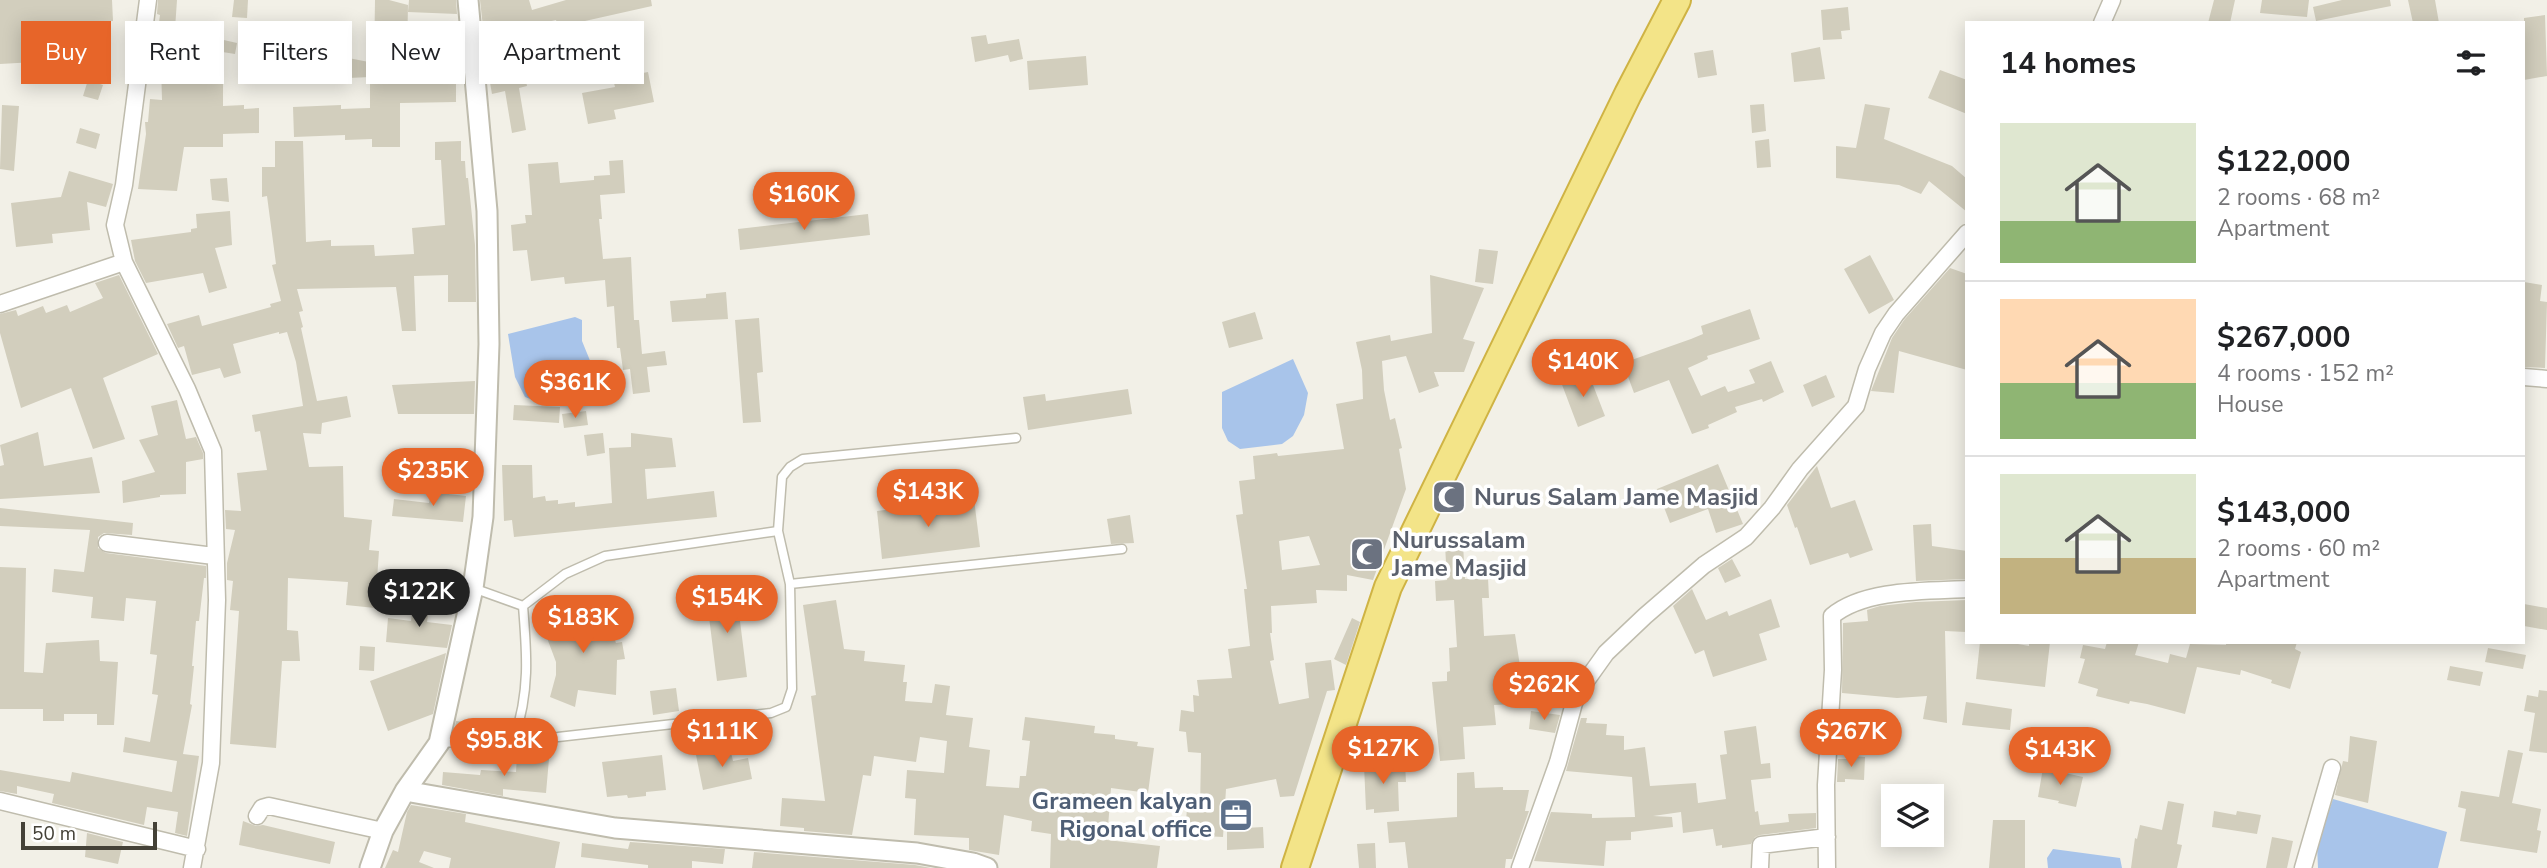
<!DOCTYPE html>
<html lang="en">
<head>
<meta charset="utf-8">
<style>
  :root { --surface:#fff; --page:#f2f2f2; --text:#202124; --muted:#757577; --line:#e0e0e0; --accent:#e76529 }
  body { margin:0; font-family:"Nunito Sans",sans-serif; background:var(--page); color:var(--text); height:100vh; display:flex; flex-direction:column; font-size:26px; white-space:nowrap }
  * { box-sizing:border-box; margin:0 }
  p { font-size:23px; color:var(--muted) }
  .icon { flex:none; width:38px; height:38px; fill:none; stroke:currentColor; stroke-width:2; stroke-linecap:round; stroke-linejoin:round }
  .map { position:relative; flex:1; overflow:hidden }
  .panel { position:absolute; left:1965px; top:21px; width:560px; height:623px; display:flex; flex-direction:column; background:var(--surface); border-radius:0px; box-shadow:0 4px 18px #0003 }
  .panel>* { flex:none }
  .banner { position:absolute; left:21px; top:21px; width:665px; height:63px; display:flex; gap:14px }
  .controls { position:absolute; left:1881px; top:784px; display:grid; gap:14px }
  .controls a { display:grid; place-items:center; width:63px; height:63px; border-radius:0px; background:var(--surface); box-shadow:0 4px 18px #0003; font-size:35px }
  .scale { position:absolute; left:21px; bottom:18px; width:136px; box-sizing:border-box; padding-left:7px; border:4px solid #444137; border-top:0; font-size:19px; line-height:24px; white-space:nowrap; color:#444137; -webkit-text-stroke:5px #fff; paint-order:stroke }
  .price { position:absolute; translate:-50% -60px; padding:0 16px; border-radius:24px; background:var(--accent); color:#fff; font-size:23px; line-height:46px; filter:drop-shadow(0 2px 4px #0008) }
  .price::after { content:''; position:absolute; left:50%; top:42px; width:21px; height:16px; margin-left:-10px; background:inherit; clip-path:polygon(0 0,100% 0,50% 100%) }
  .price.on { background:#222; color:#fff }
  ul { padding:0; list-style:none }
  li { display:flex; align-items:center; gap:21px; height:175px; padding:0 35px }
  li+li { border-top:2px solid var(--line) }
  li span { display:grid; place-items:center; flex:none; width:196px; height:140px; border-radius:0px; color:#555 }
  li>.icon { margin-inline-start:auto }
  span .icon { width:84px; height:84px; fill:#fffc; stroke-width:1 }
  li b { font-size:30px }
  h2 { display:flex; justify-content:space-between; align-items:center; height:84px; padding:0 35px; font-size:30px }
  .pill { padding:0 24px; border-radius:0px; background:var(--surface); box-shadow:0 4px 18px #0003; font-size:24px; line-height:63px }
  .pill.on { background:var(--accent); color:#fff }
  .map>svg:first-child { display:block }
  .water { fill:#a8c4ea }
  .building { fill:#d2cebd; fill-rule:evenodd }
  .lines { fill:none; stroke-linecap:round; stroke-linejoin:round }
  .service-casing { stroke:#bfbcad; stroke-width:11 }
  .minor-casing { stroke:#bfbcad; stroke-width:19 }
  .tertiary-casing { stroke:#bfbcad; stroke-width:23 }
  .trunk-casing { stroke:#cfb344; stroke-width:30 }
  .service { stroke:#fff; stroke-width:8 }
  .minor { stroke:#fff; stroke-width:16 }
  .tertiary { stroke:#fff; stroke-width:19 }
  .trunk { stroke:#f3e488; stroke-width:26 }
  .labels { text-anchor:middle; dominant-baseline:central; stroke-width:7; stroke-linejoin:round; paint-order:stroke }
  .worship-label { font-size:24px; font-weight:bold; fill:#5b616d; stroke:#fff; text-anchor:start }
  .service-label { font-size:24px; font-weight:bold; fill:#4e5e75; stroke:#fff; text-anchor:end }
</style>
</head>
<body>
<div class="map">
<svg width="2547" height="868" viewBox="0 0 2547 868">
  <rect width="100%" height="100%" fill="#f2f0e7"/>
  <path class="water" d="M575,317L582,320V341L591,363L580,373L568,394L533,400L525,397L515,377L508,334Z
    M1293,359L1308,393L1304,415L1293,436L1282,444L1240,449L1228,441L1222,428V392Z
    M2333,799L2447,832L2438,868H2318L2317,845Z
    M2053,849L2120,858L2122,868H2048L2047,858Z"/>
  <path class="building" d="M0,0H112L113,21L68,23L70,60L0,64Z
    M158,0H177L175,29L237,43L235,54L191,47V78H223V106L244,105V109L259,108V133L223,134V147H184L177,191L138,189L146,134L145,122H148L150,99L162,100L161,65L153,66L160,15L157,14Z
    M234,0H248L247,18L232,17Z
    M375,0H389L408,5L407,53L380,60L456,68V102L400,103V147H372V139L345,140V135L294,137L293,107L341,105V109L370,108V77L327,79L328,54L374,63Z
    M409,0H456L457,14L408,12Z
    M480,0H529L532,10L566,0H651L652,6L585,21L559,29L556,20L484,36Z
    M2214,0H2235L2230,23H2208Z
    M2262,0H2309L2307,17L2260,13Z
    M2342,0H2390L2391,6L2316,21L2313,7Z
    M2408,0H2435L2439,23H2413Z
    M1848,7L1850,30L1841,31L1842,39L1823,40L1821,10Z
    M2545,15L2547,76L2524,80V18Z
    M986,35L988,44L1019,39L1023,59L1010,62L1008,55L975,62L971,37Z
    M1820,47L1825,79L1794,82L1791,53Z
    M1713,50L1717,75L1698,78L1694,53Z
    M1086,56L1088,85L1029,90L1027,61Z
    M522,59L527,86L519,88L526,130L512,133L505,91L492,94L487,66Z
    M1940,70L1967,80V114L1928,98Z
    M648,72L654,102L614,110L616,119L588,124L582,93L615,87L613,79Z
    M88,80L103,85L98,100L83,96Z
    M1764,104L1766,131L1752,133L1750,105Z
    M1865,104L1890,108L1884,139L1952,166L1967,179V212L1929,181L1921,194L1899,185L1836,178V146L1856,148Z
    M2,105L19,106L14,171L0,169Z
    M80,128L100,134L96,149L76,143Z
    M1769,139L1771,167L1757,168L1755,141Z
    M275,141H303L306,242L331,240V246L374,245L375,256L414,254L412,228L445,225L441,160H435V142L461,141V161H465L466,178H468L475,245L476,302H448V275L414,276L416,331H402L396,287L297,289L303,311L299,312L303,327L301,328L317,401L347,396L351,417L322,423L321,434L303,433L309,467L343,466L344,517L372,520L369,550L379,551L375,608L346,605L348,582L288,578L287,630L298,631L300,661H282L276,748L230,744L239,611L230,610L233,581L227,580V563L235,530L226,529L225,510L241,511L237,473L267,470L260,431L255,432L252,415L303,406L296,362L287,332L279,334V332L233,344L241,373L224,378L220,368L192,375L184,346L178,348L167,324L199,315L202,326L271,307L270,304L281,301L272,265L276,264L267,196L262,197V167H275Z
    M623,160L625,193L600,195L602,219H599L603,259L631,257L634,320H639L642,354L665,351L667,365L647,367L650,392L633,394L630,369L623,370L620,348H617L614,306L607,307L605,280L565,284L564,277L531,281L527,250L513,251L511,225L526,223L525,215H532L528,164L558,162L560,183L594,180V176L610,175L609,161Z
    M69,171L113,184L106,207L87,202L90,230L52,234L53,243L16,247L11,203L61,197Z
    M227,178L229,202L212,200L210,179Z
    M230,211L232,245L215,248L227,288L209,293L203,273L146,283L135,261L131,240L191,232V229L197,228L196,214Z
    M868,214L870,235L740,250L738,229Z
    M1479,249L1498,251L1493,284L1475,282Z
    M1870,255L1894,300L1869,314L1844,269Z
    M1950,268L1967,274V370L1899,351L1894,393L1871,391L1892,338L1904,320Z
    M119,275L158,354L103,378L125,439L93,449L71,388L21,408L0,333V314L16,310L18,316L43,306L46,313L67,305L70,312L103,298L95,283Z
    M1430,275L1484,288L1463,339L1475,342L1464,372H1434L1439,386L1419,393L1406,356L1382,361L1384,390L1390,420L1395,418L1402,448L1399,449L1406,489L1373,580L1347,575V591L1316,590L1317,603L1271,606L1272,633H1270L1274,660L1270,661L1279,704L1309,698L1305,663L1331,660L1335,690L1327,691L1294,796L1280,797L1276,779L1226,789L1223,837L1185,835L1187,808L1200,809L1201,753L1188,752L1186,732L1179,731L1181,710L1194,712L1193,695L1199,696L1197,680L1232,678L1228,649L1250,646L1244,589H1247L1236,515L1243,514L1239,481L1255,479L1253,456L1277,453L1278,456L1344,449L1336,404L1363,399L1362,370L1356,342L1390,335L1391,341L1432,333ZM1309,536L1320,565L1282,570L1279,541Z
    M2524,282L2542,285L2540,301L2547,302L2545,368L2524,367Z
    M726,292L728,319L672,322L670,301L706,298V294Z
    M1750,309L1760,339L1707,356L1708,359L1688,368L1701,396L1725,386L1728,392L1755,383L1749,370L1771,361L1784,392L1763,402L1762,399L1735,407L1737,412L1708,425L1709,428L1692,434L1669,380L1634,393L1623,363L1691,339L1703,334L1701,326Z
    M1255,312L1263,339L1229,348L1222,322Z
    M759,318L763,372L757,373L761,422L743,423L735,320Z
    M1588,372L1605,416L1578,427L1561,382Z
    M1826,375L1835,397L1812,407L1803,385Z
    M475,381L474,414H398L392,385Z
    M1128,389L1132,414L1028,430L1023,397L1045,394L1046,401Z
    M177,400L186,439L196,437L203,453V459L186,462V494L160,495V497L123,503L122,481L155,472L139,440L158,435L151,406Z
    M514,405L560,407L559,423L513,420Z
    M586,411L588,425L564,428L562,414Z
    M38,432L44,466L92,457L100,493L0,499V466L4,465L0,445Z
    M603,433L605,453L587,456L584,435Z
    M631,433L672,438L676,467L645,469L647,499L714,491L717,517L514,537L512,520L504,521L502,465H532L533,498L545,496L546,501L558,500V504L575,502V507L612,503L609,448L631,447Z
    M1718,464L1743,524L1716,533L1708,509L1670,523L1657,489Z
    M1817,466L1831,508L1855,500L1873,550L1850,558L1848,553L1810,565L1797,527L1795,528L1787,505Z
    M431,492L466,496L463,522L392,516L394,499L429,503Z
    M974,499L980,547L882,559L877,511Z
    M0,508L133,523L132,535L104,533L98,537V548L106,553L206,566V578H204L199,621H196L192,666H194L190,704L192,705L183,754L199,756L187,836L175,833L178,812L147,807L144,825L52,803L54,794L17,786V794L0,791V770L70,782L72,772L172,792L177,761L123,752L125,737L150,742L158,695L152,694L157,655L150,654L156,601L126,598L124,621L91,618L93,597L52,592L54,569L84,572L90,530L0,526Z
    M1130,515L1134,543L1111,544L1107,519Z
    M1931,524L1932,546L1967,551V579L1916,581L1913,525Z
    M1463,544L1465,579L1488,578L1489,598H1482L1484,636L1515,634L1520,666H1514L1516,704L1494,705L1496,725L1463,727L1465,759L1440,761L1432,682L1447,681V672L1450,671L1449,648L1457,647L1454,600L1436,601L1435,581L1447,580L1445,545Z
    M1732,559L1741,576L1725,583L1718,568Z
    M0,567L26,568L24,672L43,673L46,643L99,640L100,661L118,662L114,725H97V714H64V721H43V709H0Z
    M736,589L747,677L717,681L706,593Z
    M1692,589L1706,620L1727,611L1729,616L1771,599L1780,627L1759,634L1767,660L1713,677L1704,650L1695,654L1673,606Z
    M414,598L430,600L427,622L452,625L447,648L386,642L388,618L411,621Z
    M836,600L844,649L865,651L864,661L905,665L903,682H907L905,701L932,703L935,684L950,686L946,715L973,718L969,747L990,750L986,786L1019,788L1020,776H1026L1030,741L1022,740L1025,717L1095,726L1094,733L1115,735V739L1138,742L1137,746L1154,748L1148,793L1111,788L1107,840L1160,846L1157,868H1050L1051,834L1031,831L1032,821L1004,815L999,855L969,850V838L914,835L916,799L905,798L907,770L944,773L947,741L920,737L916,762L874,756L871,776L863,775L852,835L804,831V828L780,826L782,798L825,801L811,696L816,695L803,605Z
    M1967,600L1966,632L1945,631L1947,723L1923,719L1927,696L1897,698L1842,693L1843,623L1868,621L1867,610L1880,606L1916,602Z
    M2524,604L2547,608V630L2524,626Z
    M603,607L616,643L622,642L625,659L617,660L616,695L578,690L575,707L550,697L556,675V662L541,622L562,608L569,623Z
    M1352,618L1360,622L1346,665L1334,659Z
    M1980,642H2007L2029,646V642H2050L2045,687L1976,679Z
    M2107,642H2139L2135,655L2168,663L2170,654L2186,658L2190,644L2226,645V642H2297L2295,649L2301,652L2290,689L2271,683L2272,680L2241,670L2240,675L2197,667L2185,714L2147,704L2130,701L2129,704L2096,696L2098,689L2078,683L2085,659L2080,658L2083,645L2105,649Z
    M360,646L375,647L374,671L359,670Z
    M2488,648L2526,655L2523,669L2485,662Z
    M446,653L433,714L388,731L370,681Z
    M2450,666L2483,672L2480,686L2447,680Z
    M676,688L679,711L653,715L650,691Z
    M2539,690L2547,691V753L2529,751L2535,713L2524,711L2527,695L2538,697Z
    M1966,702L2012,709L2010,730L1962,725Z
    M1531,711L1560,715L1555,733L1529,729Z
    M1581,718H1587L1586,723L1607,724L1606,735L1624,736V750L1645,747L1650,786L1696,783L1698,803L1726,799L1720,755L1727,754L1724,731L1756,726L1761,764L1770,763L1771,778L1751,780L1755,812L1758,811L1760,825L1789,822L1788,814L1816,813V828L1760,835L1755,837L1751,844L1722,848V845L1716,846L1713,829L1683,833L1681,812L1653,816L1672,817L1673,827L1631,832V840L1606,841L1604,866L1534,861L1551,812L1592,814V818L1635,817L1632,777L1566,771Z
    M456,721L475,723L474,735L453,736Z
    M2350,736L2377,741L2368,803L2335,795L2343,761L2348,762Z
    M730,748L733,761L748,758L752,779L703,790L696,755Z
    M2508,750L2523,753L2512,803L2541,809L2537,830L2541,831L2537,853L2460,841L2466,809L2458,807L2461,791L2499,797Z
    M662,755L666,790L646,792V796L628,798L627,795L607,797L602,762Z
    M517,756L549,759L546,793L503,789V796L442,785L443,772L480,775L481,770L516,772Z
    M1849,756L1865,757L1864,780L1845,779V782H1837L1838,759H1849Z
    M1405,763L1406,782H1398L1399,811L1374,813V809L1366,810L1364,765Z
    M2043,768L2083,777L2076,807L2058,803L2059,801L2038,797Z
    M1474,772L1475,788L1503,787V790H1529L1525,811H1529L1512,859H1506L1505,868H1408L1405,842L1389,843L1387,822L1457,817V773Z
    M2168,801L2184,804L2177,844L2182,845L2177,868H2131L2135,838L2137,839L2140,825L2162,830Z
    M411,805L466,814L465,822L560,842L555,868H449L451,858L424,851L419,862L434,868H385L393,850L398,852L407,812Z
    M2214,811L2236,815L2237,811L2261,815L2257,834L2212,827Z
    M1993,820H2025V868H1989Z
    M243,821L256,826L263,825L335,842L330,864L239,845Z
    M1263,827L1264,848L1227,850V829Z
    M87,833L123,842L118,864L85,857Z
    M2272,837L2293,841L2287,868H2266Z
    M630,842L725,849L723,864L692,861V868H648V865L581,857L582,843L628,849Z
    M1375,843L1376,868H1359L1357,844Z
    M754,852L915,865L931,868H752Z"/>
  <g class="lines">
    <g class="service-casing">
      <path id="service" d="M790,584L1122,549
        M473,588L523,606
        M514,739C530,692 527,654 523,606L565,574L605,556L778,531
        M439,743L558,737L771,713L786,707L792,689L790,584L778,531L782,477L790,467L803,459L1016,438"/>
    </g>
    <g class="minor-casing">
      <path id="minor" d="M148,0L124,185L115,225L124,262L187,389L213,451L217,600L211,763L192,868
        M2102,23L2112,0
        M0,304L124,262
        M2524,377L2547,379
        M107,543L214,556
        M0,801L197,849
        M257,816L262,808L269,806L383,831
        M1520,868L1558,762L1574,703L1581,688L1606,653L1645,616L1704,565L1746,537L1772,508L1800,469L1856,406L1867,369L1883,333L1896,314L1967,233
        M1760,868L1761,845L1827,837
        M1827,868L1826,785L1833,670L1832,616C1864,589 1926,591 1967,589
        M2303,868L2332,768"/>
    </g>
    <g class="tertiary-casing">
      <path id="tertiary" d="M405,791L615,828L917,853L973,863L987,868
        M370,868L383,831L405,791L439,743L473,588L483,517L489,344L487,211L468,0"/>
    </g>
    <g class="trunk-casing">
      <path id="trunk" d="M1295,868L1388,587L1628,94L1677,0"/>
    </g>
    <use href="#service" class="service"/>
    <use href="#minor" class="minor"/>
    <use href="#tertiary" class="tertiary"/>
    <use href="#trunk" class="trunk"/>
  </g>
  <defs>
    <g id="mosque-square" transform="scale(1.75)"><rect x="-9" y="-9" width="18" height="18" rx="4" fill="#6b7280" stroke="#fff"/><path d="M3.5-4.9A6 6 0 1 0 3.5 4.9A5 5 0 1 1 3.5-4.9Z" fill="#fff"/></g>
    <g id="office-square" transform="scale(1.75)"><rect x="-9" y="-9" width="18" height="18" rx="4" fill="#5c6f8a" stroke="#fff"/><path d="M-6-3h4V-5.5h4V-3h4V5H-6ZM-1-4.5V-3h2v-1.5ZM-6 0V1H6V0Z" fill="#fff"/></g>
  </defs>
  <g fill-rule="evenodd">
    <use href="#mosque-square" x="1449" y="497"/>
    <use href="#mosque-square" x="1367" y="554"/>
    <use href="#office-square" x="1236" y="815"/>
  </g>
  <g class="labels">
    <g class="worship-label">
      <text x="1474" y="497">Nurus Salam Jame Masjid</text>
      <text x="1392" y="540">Nurussalam<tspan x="1392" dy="28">Jame Masjid</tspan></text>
    </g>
    <g class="service-label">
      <text x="1212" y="801">Grameen kalyan<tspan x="1212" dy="28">Rigonal office</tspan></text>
    </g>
  </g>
</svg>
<div class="controls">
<a><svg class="icon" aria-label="layers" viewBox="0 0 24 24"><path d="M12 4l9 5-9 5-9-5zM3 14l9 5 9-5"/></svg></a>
</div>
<div class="scale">50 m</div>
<b class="price" style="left:804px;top:232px">$160K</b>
<b class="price" style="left:1583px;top:399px">$140K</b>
<b class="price" style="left:575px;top:420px">$361K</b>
<b class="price" style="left:433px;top:508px">$235K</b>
<b class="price" style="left:928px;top:529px">$143K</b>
<b class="price on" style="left:419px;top:629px">$122K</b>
<b class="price" style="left:727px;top:635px">$154K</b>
<b class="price" style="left:583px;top:655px">$183K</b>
<b class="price" style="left:1544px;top:722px">$262K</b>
<b class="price" style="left:722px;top:769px">$111K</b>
<b class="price" style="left:1851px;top:769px">$267K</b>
<b class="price" style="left:504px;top:778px">$95.8K</b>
<b class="price" style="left:1383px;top:786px">$127K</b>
<b class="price" style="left:2060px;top:787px">$143K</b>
<div class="banner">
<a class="pill on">Buy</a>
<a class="pill">Rent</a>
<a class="pill">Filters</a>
<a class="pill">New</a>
<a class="pill">Apartment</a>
</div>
<section class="panel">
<h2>14 homes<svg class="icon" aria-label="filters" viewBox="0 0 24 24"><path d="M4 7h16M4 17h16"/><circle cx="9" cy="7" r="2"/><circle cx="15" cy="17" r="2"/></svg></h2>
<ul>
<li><span style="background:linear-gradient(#dfe7d0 70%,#8fb573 0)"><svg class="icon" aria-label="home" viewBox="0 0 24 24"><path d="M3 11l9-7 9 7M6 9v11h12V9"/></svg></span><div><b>$122,000</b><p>2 rooms · 68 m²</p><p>Apartment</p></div></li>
<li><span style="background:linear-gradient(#ffd9b3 60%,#8fb573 0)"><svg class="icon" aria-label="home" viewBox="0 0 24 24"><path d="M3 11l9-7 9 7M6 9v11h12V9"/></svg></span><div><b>$267,000</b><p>4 rooms · 152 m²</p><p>House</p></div></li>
<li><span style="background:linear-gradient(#dfe7d0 60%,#c2b280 0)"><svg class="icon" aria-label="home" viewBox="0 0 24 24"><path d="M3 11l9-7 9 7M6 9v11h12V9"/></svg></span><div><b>$143,000</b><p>2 rooms · 60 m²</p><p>Apartment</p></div></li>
</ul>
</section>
</div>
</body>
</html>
